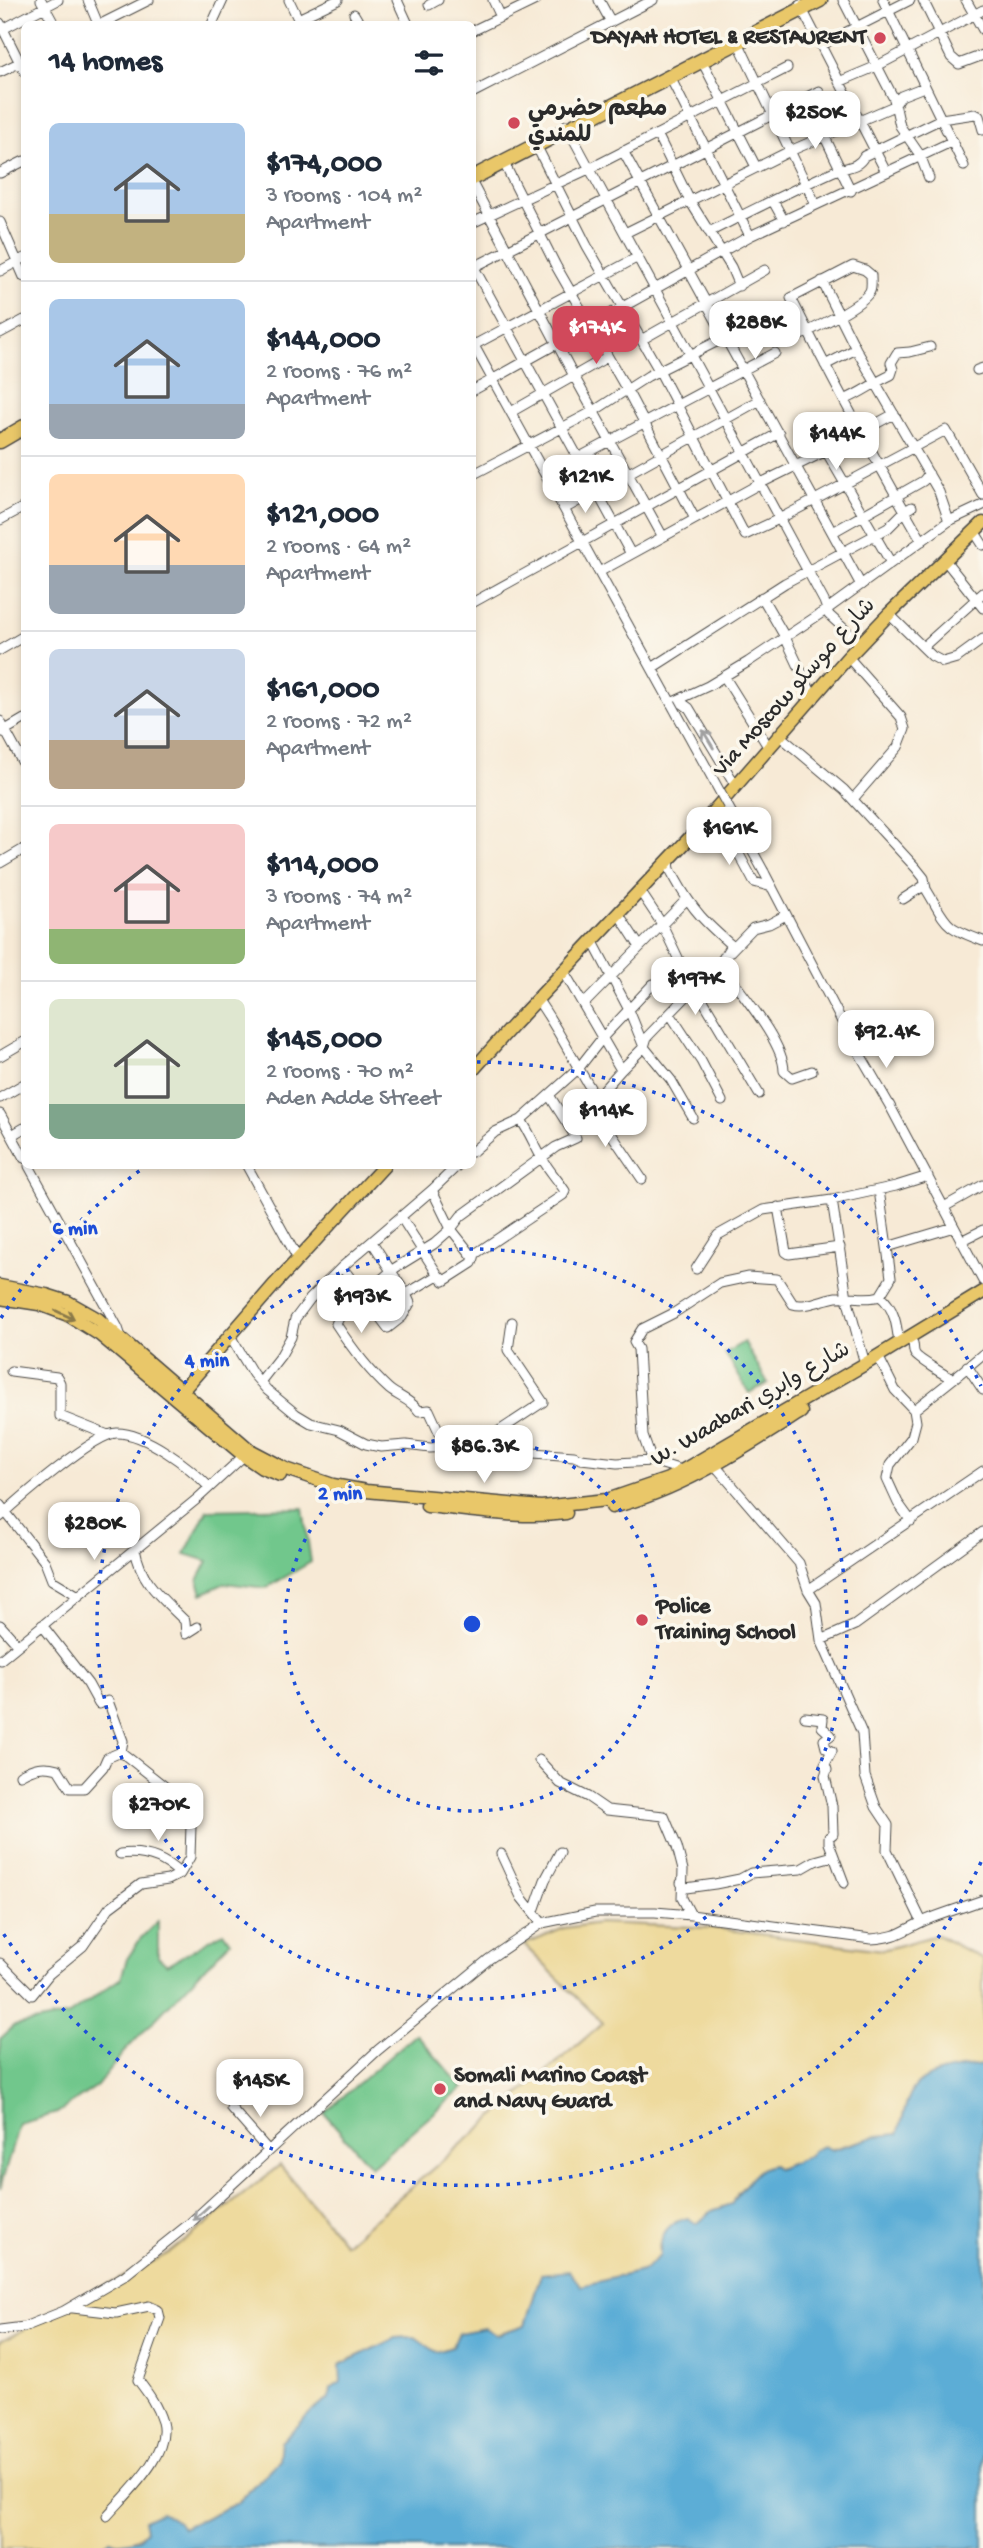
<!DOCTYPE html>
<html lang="en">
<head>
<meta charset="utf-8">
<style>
  :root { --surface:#fff; --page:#f6f6f7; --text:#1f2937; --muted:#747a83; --line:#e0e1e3; --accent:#d1495b }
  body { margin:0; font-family:"Gochi Hand","Playpen Sans Arabic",sans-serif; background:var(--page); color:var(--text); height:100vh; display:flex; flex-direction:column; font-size:26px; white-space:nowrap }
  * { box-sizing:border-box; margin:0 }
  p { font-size:23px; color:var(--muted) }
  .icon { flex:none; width:38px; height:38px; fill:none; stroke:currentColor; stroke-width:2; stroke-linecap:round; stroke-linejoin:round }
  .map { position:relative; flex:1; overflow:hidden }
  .details { position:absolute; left:21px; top:21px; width:455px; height:1148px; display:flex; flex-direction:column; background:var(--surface); border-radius:10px; box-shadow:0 4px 10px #0003 }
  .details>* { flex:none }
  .price { position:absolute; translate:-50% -60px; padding:0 16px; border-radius:14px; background:#fff; color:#222; font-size:23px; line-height:46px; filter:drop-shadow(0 2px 4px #0008) }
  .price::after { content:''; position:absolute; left:50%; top:42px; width:21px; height:16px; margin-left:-10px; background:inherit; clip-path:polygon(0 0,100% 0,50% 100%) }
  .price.current { background:var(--accent); color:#fff }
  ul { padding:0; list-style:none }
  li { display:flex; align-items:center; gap:21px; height:175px; padding:0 28px }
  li+li { border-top:2px solid var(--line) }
  li span { display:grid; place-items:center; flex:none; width:196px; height:140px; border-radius:10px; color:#555 }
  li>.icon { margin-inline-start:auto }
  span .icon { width:84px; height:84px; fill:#fffc; stroke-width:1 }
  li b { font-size:30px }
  h2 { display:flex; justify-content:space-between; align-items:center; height:84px; padding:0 28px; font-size:30px }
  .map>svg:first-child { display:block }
  .green { fill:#71c78c; stroke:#4e795c; stroke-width:2 }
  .sand { fill:#eeda9e; stroke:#8c8264; stroke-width:2 }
  .water { fill:#5cadd6; stroke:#446c80; stroke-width:2 }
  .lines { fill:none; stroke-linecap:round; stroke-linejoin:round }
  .minor-casing { stroke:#4a4845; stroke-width:11 }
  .major-casing { stroke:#4a4845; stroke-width:15 }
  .highway-casing { stroke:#4a4845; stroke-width:17 }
  .minor { stroke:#fff; stroke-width:9 }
  .major { stroke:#e9c769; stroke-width:12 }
  .highway { stroke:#e9c769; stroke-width:14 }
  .minor-bridge-casing { stroke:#4a4845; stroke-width:11; stroke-linecap:butt }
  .minor-bridge { stroke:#fff; stroke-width:9 }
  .oneway { stroke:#a0a0a0 }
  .oneway2 { stroke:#8a794a }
  .ring { fill:none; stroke:#1d4ed8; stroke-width:3.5; stroke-dasharray:3.5 7 }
  .poi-dot { fill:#d1495b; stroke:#fbf7ec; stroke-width:2.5 }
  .labels { text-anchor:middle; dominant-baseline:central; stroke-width:7; stroke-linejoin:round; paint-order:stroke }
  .poi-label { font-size:23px; font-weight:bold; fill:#2b2b2b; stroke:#fbf7ec; text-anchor:start }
  .street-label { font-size:23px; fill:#2b2b2b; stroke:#fbf7ec }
  .centre { fill:#1d4ed8; stroke:#fbf7ec; stroke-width:3.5 }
  .ring-label { font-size:21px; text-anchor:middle; font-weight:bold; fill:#1d4ed8; stroke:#fbf7ec; stroke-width:7; stroke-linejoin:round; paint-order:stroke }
</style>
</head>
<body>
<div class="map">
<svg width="983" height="2548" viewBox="0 0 983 2548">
  <rect width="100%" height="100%" fill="#fbf7ec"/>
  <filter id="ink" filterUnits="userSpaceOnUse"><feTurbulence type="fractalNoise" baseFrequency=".0143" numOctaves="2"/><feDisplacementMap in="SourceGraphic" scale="14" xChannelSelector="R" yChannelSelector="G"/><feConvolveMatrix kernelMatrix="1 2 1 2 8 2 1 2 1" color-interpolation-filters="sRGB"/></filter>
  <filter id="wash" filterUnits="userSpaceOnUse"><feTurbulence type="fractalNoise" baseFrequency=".00686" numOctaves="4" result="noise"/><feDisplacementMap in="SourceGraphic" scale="28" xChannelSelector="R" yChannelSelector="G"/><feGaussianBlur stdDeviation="1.57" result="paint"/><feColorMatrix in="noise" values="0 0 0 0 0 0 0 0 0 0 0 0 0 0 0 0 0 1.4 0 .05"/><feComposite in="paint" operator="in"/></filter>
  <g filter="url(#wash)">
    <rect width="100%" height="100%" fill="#f7ead6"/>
    <path class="green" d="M744,1342L768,1383L749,1393L725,1353Z
      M303,1508L311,1562L266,1588L225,1583L202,1594L198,1580L208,1561L185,1554L207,1510Z
      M158,1921V1957L167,1965L223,1932L230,1942L123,2053L97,2086L57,2113L19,2124L0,2189V2039L14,2026L69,2015L121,1978L127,1959L141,1938Z
      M416,2034L463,2088L371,2167L324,2113Z"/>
    <path class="sand" d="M599,1923L713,1928L882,1950L937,1935L983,1959V2065C961,2069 925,2070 912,2091C905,2103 902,2121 898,2134C859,2138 814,2154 778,2169L773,2165C758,2175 737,2187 732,2204L712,2211L697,2224L659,2244L660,2256L642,2271L581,2286L541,2274L525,2325L436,2352L415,2337L395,2338L341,2364V2382L331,2389L330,2398C311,2408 298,2428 281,2442L279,2461L237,2503L183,2528L146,2530C138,2540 122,2546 110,2540L98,2548H0V2342L171,2252L280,2165L345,2244L603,2023L524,1945L564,1928Z"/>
    <path class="water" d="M983,2065V2548H98L110,2540L117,2543L139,2539L146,2530L144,2520L161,2512L179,2523L183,2528L238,2503L279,2461L281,2442C298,2428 311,2408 330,2398L331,2389L341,2382L340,2365L395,2338L415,2337L436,2352L453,2347L459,2333L485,2328L496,2335L525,2325L541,2274L569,2271L581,2286L642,2271L660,2256C659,2236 667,2222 688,2218L697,2224L712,2211L732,2204C734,2197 755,2172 761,2169C765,2167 769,2166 773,2165L778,2169L809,2156L812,2151L823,2146L832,2150L877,2136L898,2134C903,2121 905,2103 912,2091C925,2070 961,2068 983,2065Z"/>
  </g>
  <g filter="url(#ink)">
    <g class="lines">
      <g class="minor-casing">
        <path id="minor" d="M41,0L54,24
          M88,0L98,24
          M289,0L300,23
          M397,0L408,24
          M493,0L501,17
          M599,0L611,22
          M843,0L894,99L900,126L920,155L929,178
          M883,0L964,166
          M923,0L951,57L959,64L983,55
          M966,0L983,30
          M429,5L438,0
          M800,5L886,172
          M354,14L360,24
          M298,19L338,0
          M0,23L24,71
          M101,24L149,0
          M212,24L223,0
          M3,29L58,0
          M472,31L536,0
          M738,42L816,205
          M821,45L910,0
          M702,61L756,167
          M0,72L23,61
          M670,77L750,236
          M839,82L877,66L983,10
          M472,93L653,0
          M806,98L851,191
          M566,125L824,601L829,615L861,644
          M657,134L690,201L731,267L739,286
          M537,147L587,246L660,372L745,535L779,519L946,430L983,495
          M623,151L861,585
          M504,163L556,266L627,390L695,519
          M0,173L24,161
          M472,183L574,376L663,537
          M773,201L784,221
          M0,222L24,277
          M472,223L591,168L787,68
          M709,232C749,212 790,191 832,172C843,167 858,169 864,156L941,119L975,114L979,116L983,130
          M625,233L790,151L894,106L901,96L924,87
          M472,264L631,554
          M472,268L819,91
          M0,271L24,258
          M822,281L856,349L939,492L949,521
          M0,333L24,320
          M795,338C812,329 863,306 870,291C872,287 871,280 871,275L865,270L853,266L791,298C832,380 876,461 922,541
          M641,340L765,270
          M472,342L671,703
          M474,345L638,257
          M825,365L856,349
          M977,370L983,368
          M472,391L750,236L953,141
          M844,400C861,393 875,382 891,375L893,369L891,363L897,353L910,352L930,347
          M511,412L607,357
          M826,451L891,563
          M472,475L594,411L648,376L726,337
          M546,475L775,353
          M564,509L760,400
          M0,520L24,507
          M974,531L983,545
          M833,532L923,481L929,474
          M944,559L983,608
          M599,572L761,483L826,451L894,414
          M762,597L785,637L814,699
          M472,603L779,433
          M889,614L932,656L943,662L957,658L983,639
          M923,647L983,593
          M0,650L24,636
          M848,657L901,717L905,729L898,747L853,799
          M652,668L785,583L888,528L905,511L912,507
          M724,676L769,748
          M671,703L708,686L748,662L826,610L949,521L983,505
          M675,703H682L689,708L736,786
          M0,721L24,765
          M2,732L24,719
          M780,736L844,790L916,868L924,878L926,889L922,887L903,899
          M715,810L754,882L772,887
          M670,860C668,870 672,872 676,880C693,911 706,923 731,945L721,962C723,972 730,977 736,985C751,1005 784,1047 784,1071L792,1078L812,1071
          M0,863L24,849
          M764,872L850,1037L890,1106L983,1281
          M926,889C948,925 942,926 983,941
          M640,891L662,924L679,960L759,1094
          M618,913L640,947
          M592,940L629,1010L644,1047L671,1080L693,1118
          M563,970L621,1070
          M537,999C560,1031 575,1065 596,1097
          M584,1004L686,900
          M670,1014L701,1061L722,1101
          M0,1056L24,1042
          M549,1095L570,1128
          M0,1098L24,1084
          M591,1104L642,1179
          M0,1114L24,1158
          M12,1135L24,1128
          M472,1152L495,1132L521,1120L578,1069L603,1037L653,984
          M29,1166L118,1328L122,1340
          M247,1166L298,1259
          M432,1190L451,1229L474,1258L475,1254L563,1195L565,1191C558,1180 550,1172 543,1160C535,1147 530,1133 521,1120
          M879,1190L887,1247
          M832,1200L847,1298L865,1364
          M778,1207L786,1252L789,1254L840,1247
          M944,1207L983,1185
          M401,1217L438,1275
          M961,1241L983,1230
          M372,1242L406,1294L438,1275L444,1281L472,1263L474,1258
          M342,1267L388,1328L402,1317L410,1303L406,1294
          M696,1269L718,1235L763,1210L832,1200L896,1186L928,1176
          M880,1296C895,1308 897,1326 899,1344
          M229,1334L253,1374L267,1390L296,1414L311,1423L339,1430L366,1444L381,1447L406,1445L430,1448L482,1445L492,1450L574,1456L581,1459L617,1463L652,1461L685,1471
          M913,1343C914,1347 913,1351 915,1354C918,1359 946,1376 953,1379L983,1354
          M881,1362L895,1390L914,1410L916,1422L912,1437L890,1465L887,1479L898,1503L911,1521
          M967,1366L983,1390
          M11,1371L57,1377L60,1383V1416L108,1435
          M260,1382L281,1355L291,1337L295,1319L310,1299L342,1267L432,1190L457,1166
          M914,1410L953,1379
          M484,1445L489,1446L493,1435L543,1402L508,1350L512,1322
          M446,1447L429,1410L419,1411C411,1400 399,1397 389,1389C368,1370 351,1347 336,1324L341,1314L395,1268L434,1244L451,1229L461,1216L556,1147L576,1138L570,1128L621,1070L644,1047L647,1037L753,928L769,924L786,915
          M652,1461L643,1436L638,1349L634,1342L642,1329L674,1313L720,1283L748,1277L777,1279L793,1304C806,1308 823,1299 836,1297C852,1295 864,1301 880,1296L891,1278L887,1247L954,1227
          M712,1462L799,1563L808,1590L816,1603L821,1640L862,1733L865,1776L876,1807L888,1825L887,1850L922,1922
          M0,1505L45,1562L52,1580L77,1595
          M0,1517C18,1500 95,1433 117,1433C146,1433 190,1467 209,1487
          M135,1549C141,1583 161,1597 185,1621L186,1634L197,1627
          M808,1590L983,1471
          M0,1625L17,1644
          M821,1640L855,1625L983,1532
          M0,1660L197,1499L248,1452
          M805,1717L823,1719L822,1727L831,1735L824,1740L826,1748L832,1751L825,1764L827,1770L825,1776L832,1806L833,1834L829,1837V1843L844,1883
          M539,1760L560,1783L588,1797L607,1810L664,1816L677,1847L683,1870L682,1898L691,1915
          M20,1775C34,1767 43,1765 58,1769L70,1788H84L103,1767L107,1758L121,1752
          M120,1854C144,1851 164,1858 180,1874
          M501,1854L521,1897L542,1923
          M681,1883L686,1888L715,1884L740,1879L751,1873L801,1869L815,1861L833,1856
          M534,1911L545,1880L560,1852
          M0,1963L32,1995L49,1974L83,1946L109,1908L141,1884L168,1880L180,1874L190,1857L191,1825L183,1808L173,1793L121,1752L123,1741L108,1701L99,1704L88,1684L42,1625
          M231,2108L267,2149
          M73,2308L116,2313L149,2306L158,2310L160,2318L138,2380C148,2393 157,2405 162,2422C171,2454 127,2493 107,2516
          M0,2330L24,2327L64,2311L124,2276L189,2224L378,2050L489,1959L542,1923L595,1912H655L691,1915L871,1939C899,1937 900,1932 924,1921C943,1913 964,1907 983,1900"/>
      </g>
      <g class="major-casing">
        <path id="major" d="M472,1071L513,1025L698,829L848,657L889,614L983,523
          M0,1286L46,1295L68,1302L98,1319L250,1450L286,1469L333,1485L366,1491L541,1507L607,1500L668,1479L865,1364L983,1292
          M0,1298L39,1304L68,1315L100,1335L243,1455L262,1468L280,1475
          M182,1391L275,1284L384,1166
          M427,1506C473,1510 520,1519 566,1513
          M612,1507C681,1490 741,1450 801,1412"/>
      </g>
      <g class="highway-casing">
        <path id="highway" d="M472,178L820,0
          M0,441L24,427"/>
      </g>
      <use href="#minor" class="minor"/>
      <use href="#major" class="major"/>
      <use href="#highway" class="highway"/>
      <g class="minor-bridge-casing">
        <path id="minor-bridge" d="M671,703L764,872"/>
      </g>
      <use href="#minor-bridge" class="minor-bridge"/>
    </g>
    <defs><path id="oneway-shaft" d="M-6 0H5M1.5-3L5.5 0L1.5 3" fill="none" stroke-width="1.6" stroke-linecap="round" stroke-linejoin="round" transform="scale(1.75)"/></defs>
    <g class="oneway">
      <use href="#oneway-shaft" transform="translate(708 739) rotate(-121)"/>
      <use href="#oneway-shaft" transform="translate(201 2213) rotate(138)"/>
    </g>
    <use class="oneway2" href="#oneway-shaft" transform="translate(65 1315) rotate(25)"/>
  </g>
  <g class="ring">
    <circle cx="472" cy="1624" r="187"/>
    <circle cx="472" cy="1624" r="375"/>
    <path d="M981 1862A562 562 0 0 1 1 1930M1 1318A562 562 0 0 1 146 1166M477 1062A562 562 0 0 1 981 1386"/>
  </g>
  <g class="poi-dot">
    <circle cx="880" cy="38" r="7"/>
    <circle cx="514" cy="123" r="7"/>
    <circle cx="642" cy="1620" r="7"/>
    <circle cx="440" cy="2089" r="7"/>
  </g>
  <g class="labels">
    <g class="poi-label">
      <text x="866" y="38" text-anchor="end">DAYAH HOTEL &amp; RESTAURENT</text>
      <text x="528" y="110">مطعم حضرمي<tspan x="528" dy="26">للمندي</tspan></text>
      <text x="656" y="1607">Police<tspan x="656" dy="26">Training School</tspan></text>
      <text x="454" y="2076">Somali Marino Coast<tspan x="454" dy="26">and Navy Guard</tspan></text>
    </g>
    <g class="street-label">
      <text transform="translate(795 688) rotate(-48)">Via Moscow شارع موسكو</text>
      <text transform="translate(751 1405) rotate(-30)">W. Waabari شارع وابري</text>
    </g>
  </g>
  <circle cx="472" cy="1624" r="10" class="centre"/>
  <g class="ring-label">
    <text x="75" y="1234">6 min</text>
    <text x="207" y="1366">4 min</text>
    <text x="340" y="1499">2 min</text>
  </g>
</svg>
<b class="price" style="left:815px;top:151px">$250K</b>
<b class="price" style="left:755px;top:361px">$288K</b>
<b class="price current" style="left:596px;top:366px">$174K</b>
<b class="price" style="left:836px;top:472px">$144K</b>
<b class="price" style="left:585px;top:515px">$121K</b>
<b class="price" style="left:729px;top:867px">$161K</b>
<b class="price" style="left:695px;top:1017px">$197K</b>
<b class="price" style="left:886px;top:1070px">$92.4K</b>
<b class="price" style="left:605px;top:1149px">$114K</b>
<b class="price" style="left:361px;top:1335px">$193K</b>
<b class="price" style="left:484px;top:1485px">$86.3K</b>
<b class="price" style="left:94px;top:1562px">$280K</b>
<b class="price" style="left:158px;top:1843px">$270K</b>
<b class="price" style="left:260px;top:2119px">$145K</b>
<section class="details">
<h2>14 homes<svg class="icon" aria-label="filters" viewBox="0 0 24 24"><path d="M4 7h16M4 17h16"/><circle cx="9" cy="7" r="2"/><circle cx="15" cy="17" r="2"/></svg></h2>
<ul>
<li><span style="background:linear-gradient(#a9c7e8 65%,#c2b280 0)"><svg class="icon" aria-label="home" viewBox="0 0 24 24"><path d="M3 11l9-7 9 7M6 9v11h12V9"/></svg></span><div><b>$174,000</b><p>3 rooms · 104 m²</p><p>Apartment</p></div></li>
<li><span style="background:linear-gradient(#a9c7e8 75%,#9aa5b1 0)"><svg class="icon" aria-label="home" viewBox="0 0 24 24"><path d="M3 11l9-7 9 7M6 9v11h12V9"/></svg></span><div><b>$144,000</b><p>2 rooms · 76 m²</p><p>Apartment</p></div></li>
<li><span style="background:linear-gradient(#ffd9b3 65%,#9aa5b1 0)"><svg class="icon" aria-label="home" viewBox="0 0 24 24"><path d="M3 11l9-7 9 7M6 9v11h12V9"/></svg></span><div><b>$121,000</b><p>2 rooms · 64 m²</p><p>Apartment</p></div></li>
<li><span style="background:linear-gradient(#c9d6e8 65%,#b9a48a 0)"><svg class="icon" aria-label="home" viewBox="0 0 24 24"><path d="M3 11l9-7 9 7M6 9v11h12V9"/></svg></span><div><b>$161,000</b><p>2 rooms · 72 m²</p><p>Apartment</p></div></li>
<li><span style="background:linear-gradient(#f6c9c9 75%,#8fb573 0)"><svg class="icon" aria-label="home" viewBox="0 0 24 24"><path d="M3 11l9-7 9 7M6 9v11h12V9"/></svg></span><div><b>$114,000</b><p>3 rooms · 74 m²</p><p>Apartment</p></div></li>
<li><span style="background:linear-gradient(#dfe7d0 75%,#7fa58c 0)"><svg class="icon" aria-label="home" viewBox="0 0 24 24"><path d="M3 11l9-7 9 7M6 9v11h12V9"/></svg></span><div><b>$145,000</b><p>2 rooms · 70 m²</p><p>Aden Adde Street</p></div></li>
</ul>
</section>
</div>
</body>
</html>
